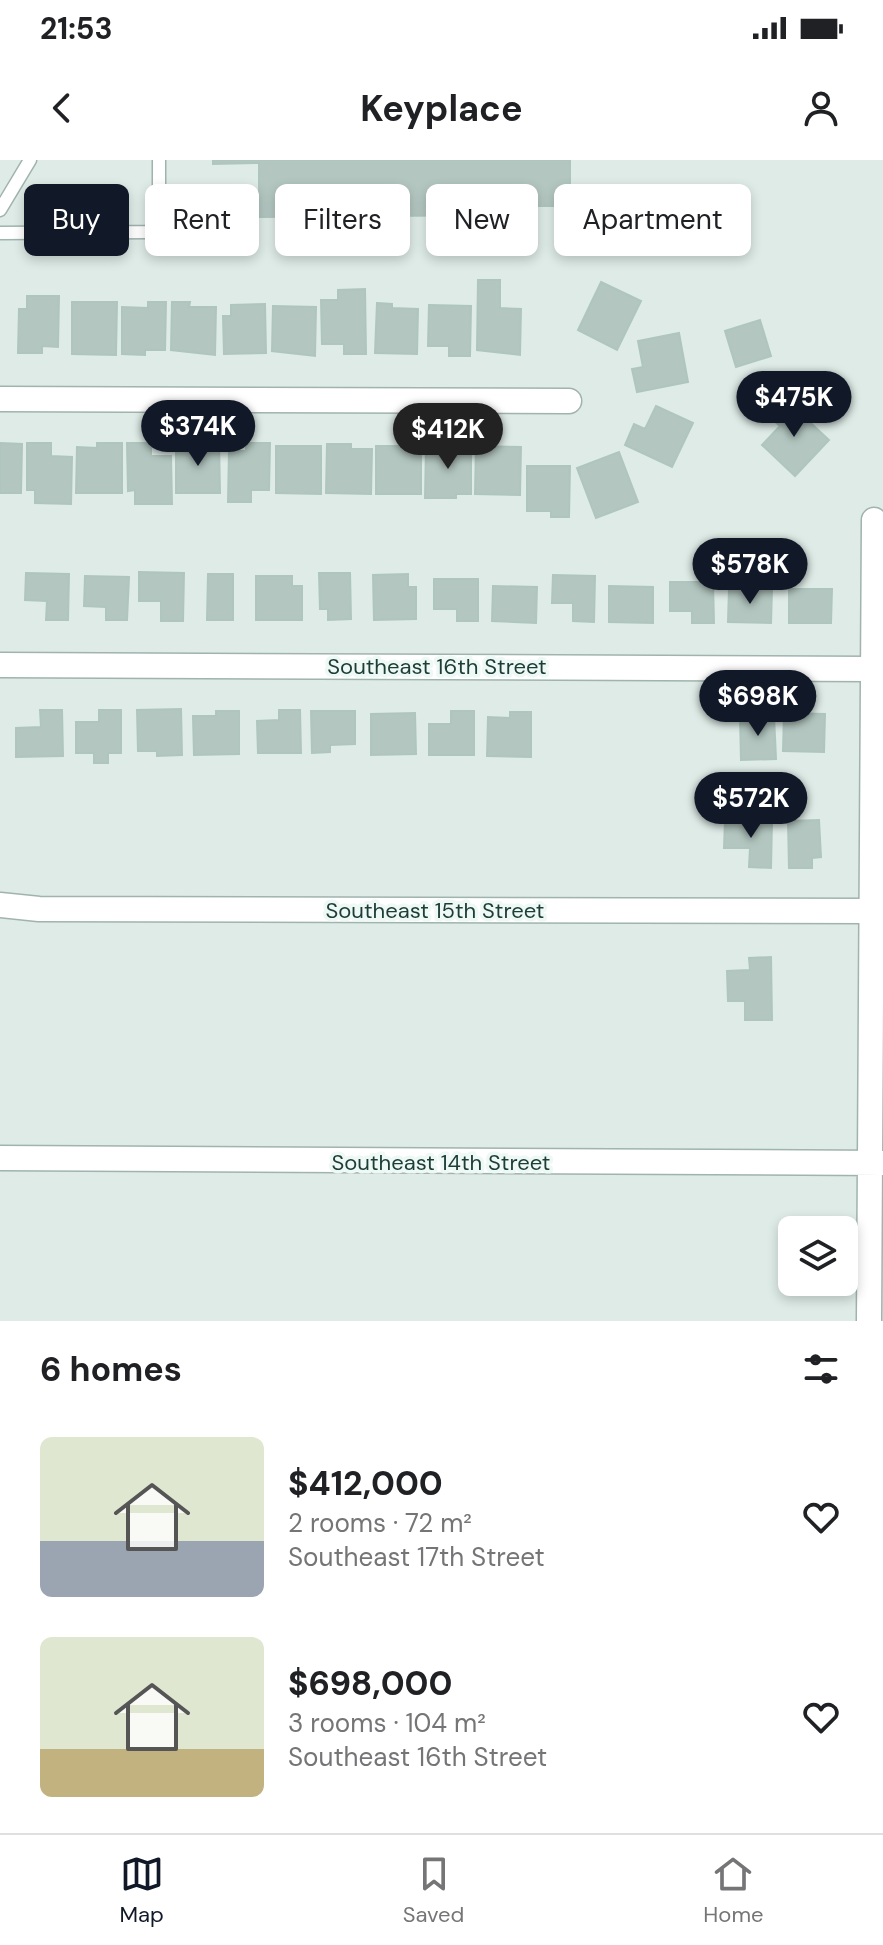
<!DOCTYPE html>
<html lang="en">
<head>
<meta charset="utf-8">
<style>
  :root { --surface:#fff; --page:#f2f2f2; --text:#202124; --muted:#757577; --line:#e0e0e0; --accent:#111827 }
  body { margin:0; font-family:"DM Sans",sans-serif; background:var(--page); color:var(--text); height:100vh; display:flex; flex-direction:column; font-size:30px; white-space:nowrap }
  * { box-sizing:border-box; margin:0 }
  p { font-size:26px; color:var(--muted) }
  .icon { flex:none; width:44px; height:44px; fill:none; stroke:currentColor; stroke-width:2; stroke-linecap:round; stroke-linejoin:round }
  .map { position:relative; height:1161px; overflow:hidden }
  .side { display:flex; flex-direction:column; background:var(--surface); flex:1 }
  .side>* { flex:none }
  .guide { position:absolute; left:24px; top:24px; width:836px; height:72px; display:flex; gap:16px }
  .fabs { position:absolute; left:778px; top:1056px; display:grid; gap:16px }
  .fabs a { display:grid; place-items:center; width:80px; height:80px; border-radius:12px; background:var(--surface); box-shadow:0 4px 12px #0003; font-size:40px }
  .price { position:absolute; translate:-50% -68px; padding:0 18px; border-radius:28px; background:var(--accent); color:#fff; font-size:26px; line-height:52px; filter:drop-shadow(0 2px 4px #0008) }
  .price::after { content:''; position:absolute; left:50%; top:48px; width:24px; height:18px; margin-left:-12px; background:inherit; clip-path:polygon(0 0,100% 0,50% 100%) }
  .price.selected { background:#222; color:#fff }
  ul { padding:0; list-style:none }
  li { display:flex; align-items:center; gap:24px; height:200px; padding:0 40px }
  li span { display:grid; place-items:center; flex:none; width:224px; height:160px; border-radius:12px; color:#555 }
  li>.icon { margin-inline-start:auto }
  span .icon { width:96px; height:96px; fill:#fffc; stroke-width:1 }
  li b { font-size:34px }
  h2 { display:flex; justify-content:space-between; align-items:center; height:96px; padding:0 40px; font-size:34px }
  .pill { padding:0 28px; border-radius:12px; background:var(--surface); box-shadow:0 4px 12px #0003; font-size:28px; line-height:72px }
  .pill.selected { background:var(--accent); color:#fff }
  .status { display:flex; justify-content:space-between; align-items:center; height:56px; padding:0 40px; background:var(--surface); direction:ltr }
  .status svg { height:22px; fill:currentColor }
  header { display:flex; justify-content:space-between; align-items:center; height:104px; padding:0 40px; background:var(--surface); font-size:36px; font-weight:700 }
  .dock { display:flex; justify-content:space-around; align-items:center; height:112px; border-top:2px solid var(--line); background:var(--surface); font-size:22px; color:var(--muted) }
  .dock a { display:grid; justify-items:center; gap:4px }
  .dock .selected { color:var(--accent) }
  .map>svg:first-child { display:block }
  .building { fill:#b3c6c0; stroke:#afc6be; stroke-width:2 }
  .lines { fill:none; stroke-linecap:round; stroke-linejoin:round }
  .service-casing { stroke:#a0b3ae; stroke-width:15 }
  .minor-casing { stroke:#a0b3ae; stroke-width:27 }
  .service { stroke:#fff; stroke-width:12 }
  .minor { stroke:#fff; stroke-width:24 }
  .labels { text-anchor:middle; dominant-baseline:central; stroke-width:7; stroke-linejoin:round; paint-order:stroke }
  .street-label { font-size:22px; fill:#1d3d37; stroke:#eef8f4 }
</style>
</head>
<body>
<div class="status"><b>21:53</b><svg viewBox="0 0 49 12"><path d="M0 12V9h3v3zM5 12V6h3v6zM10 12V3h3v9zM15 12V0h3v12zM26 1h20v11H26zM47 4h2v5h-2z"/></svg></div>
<header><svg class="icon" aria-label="back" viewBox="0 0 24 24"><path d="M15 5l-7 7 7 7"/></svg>Keyplace<svg class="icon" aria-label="person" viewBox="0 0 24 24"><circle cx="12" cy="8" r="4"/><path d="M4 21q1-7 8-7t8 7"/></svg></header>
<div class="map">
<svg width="883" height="1161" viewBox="0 0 883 1161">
  <rect width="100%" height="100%" fill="#deebe6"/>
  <path class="building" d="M213,0H570V46H503V55L259,57V3L213,4Z
    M478,120H500V148L521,149L520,195L477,190Z
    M601,122L641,141L617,190L578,170Z
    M365,129L366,194H344V184H322L321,140H338V130Z
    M27,136H59L58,187L42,186V193H18L19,149H27Z
    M72,142H117L116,195L72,194Z
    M148,142H166L165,190H145V195L122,194V147L148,148Z
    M172,142H190L189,147H216L215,195L171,190Z
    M377,143L392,144V148L418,149L417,194L375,193Z
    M265,144L266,193L224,194L223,156H231V145Z
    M429,145L471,146L470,196H449V186H428Z
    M273,146L316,147L315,196L272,191Z
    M760,160L771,196L736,207L725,171Z
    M679,173L688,222L637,232L632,209L643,207L638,181Z
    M787,241L829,280L795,316L762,285L780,266L771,258Z
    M656,246L693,263L672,307L625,285L634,264L645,269Z
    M219,282L220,333H176V283Z
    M0,283L22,284L21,333H0Z
    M27,283H51V296L72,297L71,344L35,343V330H27Z
    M97,283H122V333H76L77,287L97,288Z
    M127,283H151V296H171L172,344H135V330L128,331Z
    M246,283H270L269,330H251V342H228L229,291H246Z
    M327,284H351V289H372L371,334L326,333Z
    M446,284H471V334H456V338H425L426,288H446Z
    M276,286H321V334L276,333Z
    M376,286H421V334H376Z
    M476,286L521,287L520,335L475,334Z
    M619,292L638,342L596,358L577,308Z
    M527,306H570L569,357H551V351H527Z
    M139,412L184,413L183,461H161V441H139Z
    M26,413L69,414L68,460H46L47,441L25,440Z
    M319,413H350L351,459L328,460V449H320Z
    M208,414H233V460H207Z
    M408,414V427H416V459L374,460L373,415Z
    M553,415L595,416L594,462L573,461V443H552Z
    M85,416L129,417L127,460H106V447L84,446Z
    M256,416H292V426H302V460H256Z
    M434,419H478V461H457V449H434Z
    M670,422H713L714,463H692V451H670Z
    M493,426L537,427L536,463L492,461Z
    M609,426L653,427V463L609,462Z
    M729,428L772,429L771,463L728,462Z
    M789,429H832L831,463H789Z
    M181,549L182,595L157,596V591H138L137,550Z
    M40,550H62L63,596L16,597V568L41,567Z
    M99,550H121V593H108V603H94V593H76V562H99Z
    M279,550H300L301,593H258L257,561L279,560Z
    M216,551H239V594L194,595L193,556H216Z
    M311,551H355V584L330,585V592L312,593Z
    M451,551H474V595H429V564H451Z
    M510,552H531V597L487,596L488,557L510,558Z
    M415,553L416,594L371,595V554Z
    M784,553L825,554L824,592L783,591Z
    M774,556L776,599L741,600L740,557Z
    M725,660L772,661L771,708L749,707L750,688H724Z
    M819,660L821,697L812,698V708H789L788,661Z
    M771,797L772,860H745V841H728L727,811L750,810L749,798Z"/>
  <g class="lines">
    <g class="service-casing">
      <path id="service" d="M0,50L30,0
        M0,73L149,72L159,57V0"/>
    </g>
    <g class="minor-casing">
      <path id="minor" d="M0,239L569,241
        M0,505L873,509
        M0,745L39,749L871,751
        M0,998L883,1003
        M869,1161L874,360"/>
    </g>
    <use href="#service" class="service"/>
    <use href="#minor" class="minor"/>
  </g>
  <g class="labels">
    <g class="street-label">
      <text x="437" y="506">Southeast 16th Street</text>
      <text x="435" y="750">Southeast 15th Street</text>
      <text x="441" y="1002">Southeast 14th Street</text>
    </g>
  </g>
</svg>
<div class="fabs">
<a><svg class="icon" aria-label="layers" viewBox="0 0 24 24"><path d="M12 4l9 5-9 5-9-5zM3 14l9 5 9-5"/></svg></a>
</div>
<b class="price" style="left:794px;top:279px">$475K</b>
<b class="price" style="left:198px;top:308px">$374K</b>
<b class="price selected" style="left:448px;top:311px">$412K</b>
<b class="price" style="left:750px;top:446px">$578K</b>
<b class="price" style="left:758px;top:578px">$698K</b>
<b class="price" style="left:751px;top:680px">$572K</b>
<div class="guide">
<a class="pill selected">Buy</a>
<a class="pill">Rent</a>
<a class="pill">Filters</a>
<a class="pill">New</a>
<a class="pill">Apartment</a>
</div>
</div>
<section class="side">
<h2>6 homes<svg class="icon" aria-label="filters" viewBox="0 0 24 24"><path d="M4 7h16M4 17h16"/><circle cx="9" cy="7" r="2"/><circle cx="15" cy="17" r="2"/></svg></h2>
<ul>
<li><span style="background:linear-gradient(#dfe7d0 65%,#9aa5b1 0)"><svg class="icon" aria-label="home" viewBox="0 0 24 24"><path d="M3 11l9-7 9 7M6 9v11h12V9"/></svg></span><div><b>$412,000</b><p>2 rooms · 72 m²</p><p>Southeast 17th Street</p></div><svg class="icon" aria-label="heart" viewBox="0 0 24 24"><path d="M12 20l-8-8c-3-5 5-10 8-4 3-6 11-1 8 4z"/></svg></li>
<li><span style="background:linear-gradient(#dfe7d0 70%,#c2b280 0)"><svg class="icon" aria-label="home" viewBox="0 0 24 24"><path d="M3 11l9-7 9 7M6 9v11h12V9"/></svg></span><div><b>$698,000</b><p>3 rooms · 104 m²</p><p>Southeast 16th Street</p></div><svg class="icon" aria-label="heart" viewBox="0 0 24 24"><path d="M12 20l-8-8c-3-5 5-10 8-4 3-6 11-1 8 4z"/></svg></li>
</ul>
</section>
<nav class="dock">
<a class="selected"><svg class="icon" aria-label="map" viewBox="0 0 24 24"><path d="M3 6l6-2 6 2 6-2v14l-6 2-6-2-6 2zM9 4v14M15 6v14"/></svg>Map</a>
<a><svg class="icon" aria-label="saved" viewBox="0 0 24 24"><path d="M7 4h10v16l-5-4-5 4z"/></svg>Saved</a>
<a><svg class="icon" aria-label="home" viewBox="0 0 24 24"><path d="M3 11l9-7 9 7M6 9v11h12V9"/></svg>Home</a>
</nav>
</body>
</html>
